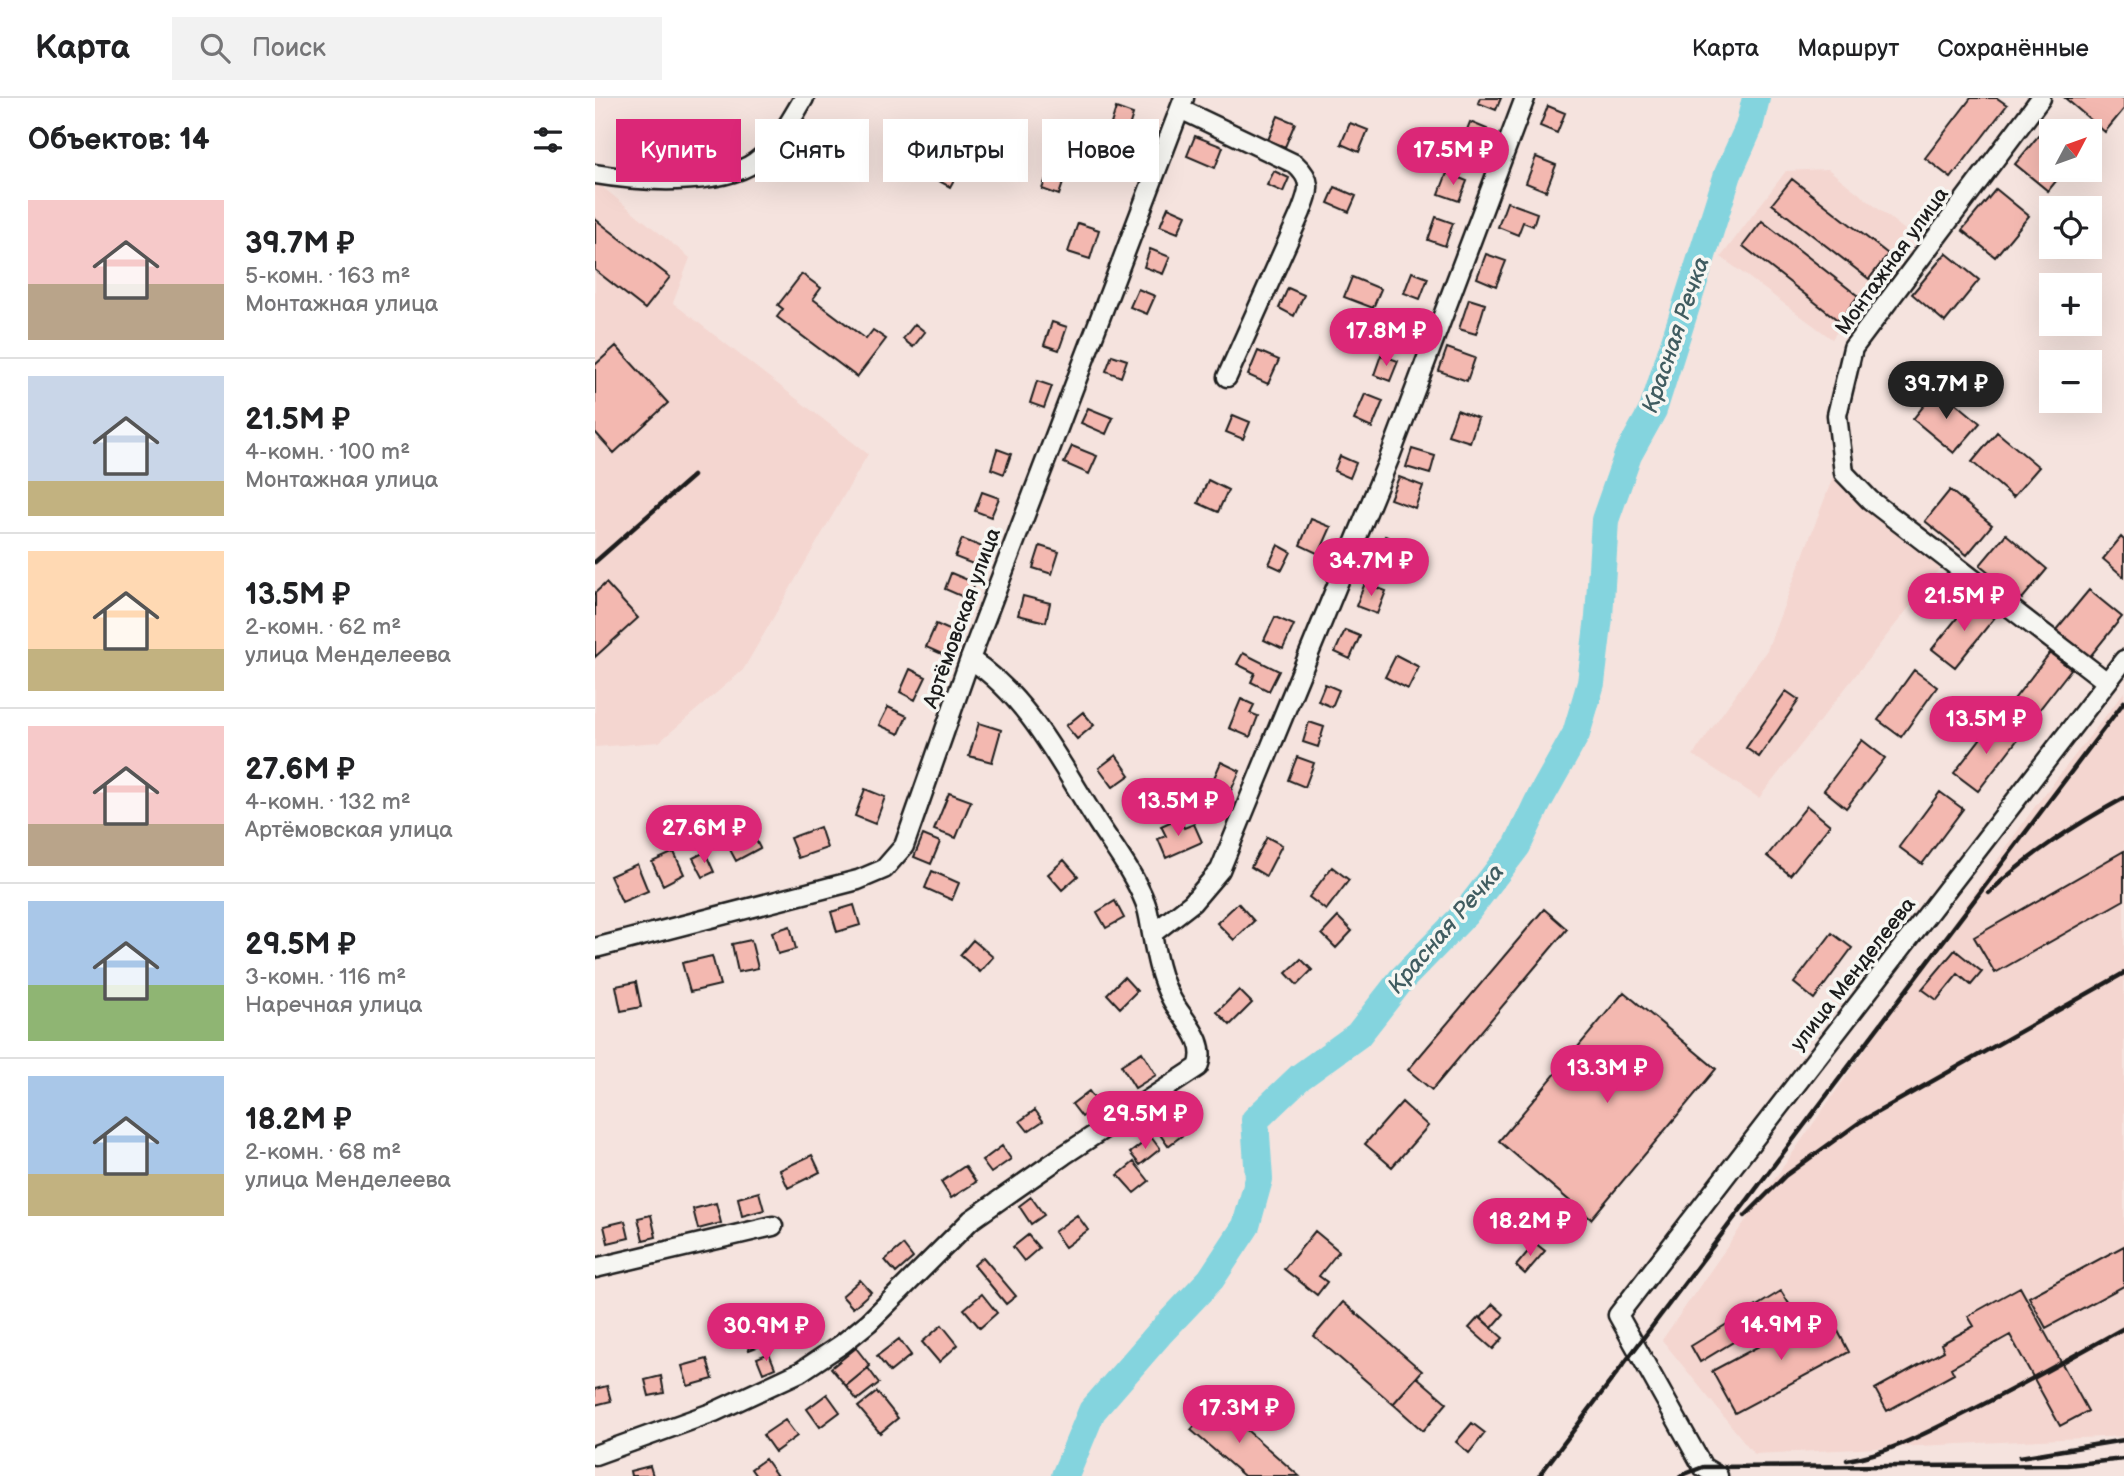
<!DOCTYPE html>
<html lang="ru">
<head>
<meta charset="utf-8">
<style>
  :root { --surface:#fff; --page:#f2f2f2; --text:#202124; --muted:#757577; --line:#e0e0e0; --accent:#db2777 }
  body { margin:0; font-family:"Balsamiq Sans",sans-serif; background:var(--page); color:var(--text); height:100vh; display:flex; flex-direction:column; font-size:26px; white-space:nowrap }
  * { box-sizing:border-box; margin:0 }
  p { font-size:23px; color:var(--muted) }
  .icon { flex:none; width:38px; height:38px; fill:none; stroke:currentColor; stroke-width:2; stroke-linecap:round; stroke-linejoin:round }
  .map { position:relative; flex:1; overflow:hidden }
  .sheet { display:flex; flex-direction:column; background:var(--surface); width:595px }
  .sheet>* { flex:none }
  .top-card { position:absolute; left:21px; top:21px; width:665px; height:63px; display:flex; gap:14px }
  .needle { width:46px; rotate:49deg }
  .buttons { position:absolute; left:1444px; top:21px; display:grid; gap:14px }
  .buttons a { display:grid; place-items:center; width:63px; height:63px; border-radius:0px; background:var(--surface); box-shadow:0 7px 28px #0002; font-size:35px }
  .price { position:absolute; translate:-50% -60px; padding:0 16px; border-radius:24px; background:var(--accent); color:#fff; font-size:23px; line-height:46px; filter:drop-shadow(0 2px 4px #0008) }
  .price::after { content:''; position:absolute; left:50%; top:42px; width:21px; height:16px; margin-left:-10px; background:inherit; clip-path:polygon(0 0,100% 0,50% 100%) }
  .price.selected { background:#222; color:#fff }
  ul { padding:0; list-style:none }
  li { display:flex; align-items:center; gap:21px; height:175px; padding:0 28px }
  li+li { border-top:2px solid var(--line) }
  li span { display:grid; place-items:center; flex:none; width:196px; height:140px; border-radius:0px; color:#555 }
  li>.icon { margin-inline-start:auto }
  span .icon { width:84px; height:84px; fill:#fffc; stroke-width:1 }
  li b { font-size:30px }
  h2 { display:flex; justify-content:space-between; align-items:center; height:84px; padding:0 28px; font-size:30px }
  .chip { padding:0 24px; border-radius:0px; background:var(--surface); box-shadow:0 7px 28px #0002; font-size:24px; line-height:63px }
  .chip.selected { background:var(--accent); color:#fff }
  header { display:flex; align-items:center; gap:42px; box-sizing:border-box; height:98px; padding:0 35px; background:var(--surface); border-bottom:2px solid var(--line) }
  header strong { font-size:33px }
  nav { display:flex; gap:38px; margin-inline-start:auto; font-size:24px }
  .search { width:490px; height:63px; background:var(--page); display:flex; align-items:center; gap:18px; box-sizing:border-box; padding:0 24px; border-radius:0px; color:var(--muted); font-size:26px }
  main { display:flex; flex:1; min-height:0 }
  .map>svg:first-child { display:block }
  .built { fill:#f4d6d0 }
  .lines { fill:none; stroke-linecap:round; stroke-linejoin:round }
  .river { stroke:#84d4de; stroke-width:28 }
  .building { fill:#f3b8b0; stroke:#1c1c1c; stroke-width:2 }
  .minor-casing { stroke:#1c1c1c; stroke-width:23 }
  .minor { stroke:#f6f6f2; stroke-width:18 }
  .rail { stroke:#1c1c1c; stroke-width:4.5 }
  .labels { text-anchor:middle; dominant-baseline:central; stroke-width:7; stroke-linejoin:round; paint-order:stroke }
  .street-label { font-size:21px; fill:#1c1c1c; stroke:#f6f6f2 }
  .water-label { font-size:23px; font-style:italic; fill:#405c60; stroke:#f6f6f2 }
</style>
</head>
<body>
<header>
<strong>Карта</strong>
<div class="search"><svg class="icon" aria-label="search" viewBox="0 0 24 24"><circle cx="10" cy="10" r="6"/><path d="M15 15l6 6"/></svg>Поиск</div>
<nav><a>Карта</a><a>Маршрут</a><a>Сохранённые</a></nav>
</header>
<main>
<section class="sheet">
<h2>Объектов: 14<svg class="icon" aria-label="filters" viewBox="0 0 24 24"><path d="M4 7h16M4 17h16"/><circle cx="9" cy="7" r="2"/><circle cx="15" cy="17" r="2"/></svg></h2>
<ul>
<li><span style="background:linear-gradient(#f6c9c9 60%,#b9a48a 0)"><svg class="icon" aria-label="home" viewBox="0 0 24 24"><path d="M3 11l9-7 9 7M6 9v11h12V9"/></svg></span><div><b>39.7M ₽</b><p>5-комн. · 163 m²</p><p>Монтажная улица</p></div></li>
<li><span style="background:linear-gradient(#c9d6e8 75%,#c2b280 0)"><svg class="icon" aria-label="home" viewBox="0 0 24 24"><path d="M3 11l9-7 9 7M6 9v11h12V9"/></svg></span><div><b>21.5M ₽</b><p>4-комн. · 100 m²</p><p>Монтажная улица</p></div></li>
<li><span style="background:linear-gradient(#ffd9b3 70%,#c2b280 0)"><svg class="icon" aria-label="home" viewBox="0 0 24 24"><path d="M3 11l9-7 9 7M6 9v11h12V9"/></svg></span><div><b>13.5M ₽</b><p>2-комн. · 62 m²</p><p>улица Менделеева</p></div></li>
<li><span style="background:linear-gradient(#f6c9c9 70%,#b9a48a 0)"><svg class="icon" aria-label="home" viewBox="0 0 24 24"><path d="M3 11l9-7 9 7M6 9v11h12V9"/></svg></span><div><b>27.6M ₽</b><p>4-комн. · 132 m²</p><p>Артёмовская улица</p></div></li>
<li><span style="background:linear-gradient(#a9c7e8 60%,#8fb573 0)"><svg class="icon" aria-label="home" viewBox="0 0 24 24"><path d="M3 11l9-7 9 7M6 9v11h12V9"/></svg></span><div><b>29.5M ₽</b><p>3-комн. · 116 m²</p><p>Наречная улица</p></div></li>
<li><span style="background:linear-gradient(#a9c7e8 70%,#c2b280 0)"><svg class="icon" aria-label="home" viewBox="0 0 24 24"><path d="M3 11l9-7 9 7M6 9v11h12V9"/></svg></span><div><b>18.2M ₽</b><p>2-комн. · 68 m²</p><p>улица Менделеева</p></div></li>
</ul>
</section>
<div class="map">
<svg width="1529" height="1378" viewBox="0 0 1529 1378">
  <rect width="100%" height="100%" fill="#f5e3de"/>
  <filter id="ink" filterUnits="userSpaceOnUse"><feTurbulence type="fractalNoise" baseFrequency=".0143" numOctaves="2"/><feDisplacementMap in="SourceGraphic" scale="14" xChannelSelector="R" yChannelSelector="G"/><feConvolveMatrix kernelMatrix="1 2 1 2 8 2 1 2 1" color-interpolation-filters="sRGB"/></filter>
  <g filter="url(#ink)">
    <path class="built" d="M1233,71L1310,132L1237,241L1126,159L1191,73Z
      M0,83L95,160L78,205L273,356L148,572L64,644L0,649Z
      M1238,379L1345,470L1164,700L1098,657L1172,552Z
      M1529,594V1338L1159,1356L1067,1242L1438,711Z"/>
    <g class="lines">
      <path class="river" d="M470,1378L497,1313L564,1236L616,1181L651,1128L664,1081L660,1022L705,979L763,937L806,882L870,816L922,748L943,704L981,636L996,585L1004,519L1010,422L1033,357L1058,312L1133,76L1154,29L1161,0"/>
    </g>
    <path class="building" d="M885,0H906L901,12L883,5Z
      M1376,0H1402L1412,7L1356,80L1330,60Z
      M1470,0H1529V11L1510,34Z
      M953,8L970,15L962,35L945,28Z
      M521,10L538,16L533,32L516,26Z
      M683,18L700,25L690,49L673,42Z
      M875,24L892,31L881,62L863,55Z
      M755,25L773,32L764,54L746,46Z
      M1454,25L1464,33H1456V72H1470L1453,93L1420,66Z
      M600,38L628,49L620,70L592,58Z
      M520,43L541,52L530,79L509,70Z
      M352,47L372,58L355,89L335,78Z
      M941,59L961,67L951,93L931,85Z
      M455,70L471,76L464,97L447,91Z
      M679,73L694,80L688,94L672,87Z
      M852,75L872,83L864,103L844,96Z
      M1197,81L1293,156L1274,181L1177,106Z
      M740,89L761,98L754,114L733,105Z
      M1401,91L1434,118L1400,159L1367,132Z
      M912,104L942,115L938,128L928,124L923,137L903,129Z
      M573,109L591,117L583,135L565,128Z
      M841,119L858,125L850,148L833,142Z
      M0,121L75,179L50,211L0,172Z
      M1167,123L1263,198L1244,223L1148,148Z
      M483,125L504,132L495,161L473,154Z
      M555,151L575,159L568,176L549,169Z
      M1351,155L1384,182L1350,224L1317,196Z
      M891,156L911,163L901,188L882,180Z
      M817,174L833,180L825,201L809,195Z
      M207,176L226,190L218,201L271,241L278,232L291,241L262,279L182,219L188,211L183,207Z
      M757,179L786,191L778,210L749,199Z
      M693,190L709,197L699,218L684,210Z
      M543,191L560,198L552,216L535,209Z
      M874,201L890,206L881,236L864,231Z
      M457,224L472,229L464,252L449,247Z
      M320,226L330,234L318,249L308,241Z
      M21,248L73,305L19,355L0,334V267Z
      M852,250L880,260L872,283L844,273Z
      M663,253L684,262L673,286L653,277Z
      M517,257L532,262L526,279L511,273Z
      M786,257L803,263L795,283L779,277Z
      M442,283L457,288L449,310L435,305Z
      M1343,290L1385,325L1359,355L1318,321Z
      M770,296L788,303L777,330L759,322Z
      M493,310L518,320L511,336L486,325Z
      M862,312L883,320L875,344L853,337Z
      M638,317L655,324L648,341L631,334Z
      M1402,334L1444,369L1418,399L1377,364Z
      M477,348L502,358L494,376L469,365Z
      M402,351L416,356L409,376L396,371Z
      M817,351L840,358L835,376L811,369Z
      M745,358L761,365L755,380L739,373Z
      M804,379L828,388L820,410L795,401Z
      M613,382L633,392L623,414L603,405Z
      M1355,392L1397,427L1372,457L1330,423Z
      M387,394L404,400L396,419L380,413Z
      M716,421L736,429L724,456L705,447Z
      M1411,436L1452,471L1427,501L1385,467Z
      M790,438L812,447L801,474L778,465Z
      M1526,439L1529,442V479L1508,461Z
      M367,441L390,450L383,468L360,459Z
      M683,447L696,454L687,472L674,466Z
      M445,448L464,454L457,476L438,470Z
      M356,475L380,485L373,501L350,491Z
      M11,485L43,520L0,559V495Z
      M770,485L791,493L782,516L761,508Z
      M1494,492L1527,519L1493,561L1460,533Z
      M428,498L455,505L451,524L423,517Z
      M1378,500L1401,518L1360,569L1337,551Z
      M680,519L699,527L688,551L669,542Z
      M341,526L359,534L349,557L331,549Z
      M750,532L765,538L755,561L740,554Z
      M648,555L684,573L674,593L656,584L660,575L642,566Z
      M1455,555L1476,571L1437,621L1416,605Z
      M801,557L824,569L813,591L790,579Z
      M315,571L331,579L320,602L305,594Z
      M1319,572L1342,589L1306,639L1283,622Z
      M730,586L744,592L737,609L723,603Z
      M1191,593L1204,602L1164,659L1151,650Z
      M646,601L659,607L655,615L663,618L655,639L634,630Z
      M293,609L312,618L304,636L284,627Z
      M488,614L499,627L482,641L471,628Z
      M1399,623L1423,641L1383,693L1359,675Z
      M714,624L729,629L723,649L708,644Z
      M384,625L406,632L397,664L374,658Z
      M1267,642L1290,660L1251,710L1229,692Z
      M521,657L535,677L518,689L504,670Z
      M702,659L719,665L710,689L693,682Z
      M626,664L645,673L633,699L614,691Z
      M270,691L290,699L280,726L260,718Z
      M1345,694L1368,711L1327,766L1304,749Z
      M354,695L376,703L361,740L339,732Z
      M1212,708L1235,727L1195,777L1172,758Z
      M584,720L589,730L599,726L607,744L571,760L563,741L571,738L566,728Z
      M225,729L232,750L203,760L195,740Z
      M155,731L165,750L141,763L131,744Z
      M328,737L345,744L336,766L319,759Z
      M672,739L687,747L671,778L656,769Z
      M1529,753V802L1400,875L1379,839Z
      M79,754L89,776L68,787L57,764Z
      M110,754L119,774L108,779L98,760Z
      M469,762L483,778L467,792L453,776Z
      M42,766L53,793L27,804L15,778Z
      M737,769L754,782L731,812L714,799Z
      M337,773L364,785L357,802L330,790Z
      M520,803L529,820L511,830L502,814Z
      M643,805L659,823L639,842L622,825Z
      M259,807L265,827L242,834L236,814Z
      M949,811L972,831L837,992L813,972Z
      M743,819L757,833L741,850L727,836Z
      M195,828L201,851L183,856L177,834Z
      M1237,835L1257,850L1219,901L1199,885Z
      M156,842L163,870L143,874L137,846Z
      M378,842L398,859L385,874L365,857Z
      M1360,852L1387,874L1376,887L1363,876L1342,902L1327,891Z
      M117,858L125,887L95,894L87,865Z
      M706,861L717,872L702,887L691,875Z
      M529,879L542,893L525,910L512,896Z
      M41,884L46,909L26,913L21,888Z
      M644,892L657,905L635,927L622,914Z
      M1029,894L1121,971L996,1121L904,1043Z
      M547,954L561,977L540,990L526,967Z
      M494,993L504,1007L487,1019L477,1006Z
      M807,1004L833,1028L797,1069L770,1046Z
      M440,1012L448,1023L433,1033L425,1023Z
      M580,1023L589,1036L573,1048L564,1035Z
      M556,1039L565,1051L545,1067L535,1055Z
      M407,1048L416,1061L396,1075L387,1063Z
      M217,1057L225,1074L193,1090L185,1072Z
      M539,1064L554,1083L539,1095L523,1077Z
      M370,1068L381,1084L356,1100L346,1084Z
      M164,1094L169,1112L147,1118L143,1100Z
      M436,1099L449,1117L436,1126L424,1108Z
      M121,1105L126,1125L103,1131L98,1111Z
      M56,1117L61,1139L48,1142L43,1120Z
      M482,1117L493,1132L470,1149L459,1134Z
      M30,1123L34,1140L13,1145L9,1128Z
      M720,1133L744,1153L724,1178L732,1184L722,1197L689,1171Z
      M433,1137L444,1150L429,1163L418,1149Z
      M940,1145L950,1153L930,1176L921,1168Z
      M308,1147L318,1160L301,1175L290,1162Z
      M1529,1148V1188L1451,1230L1434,1199Z
      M388,1159L421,1198L411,1206L379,1167Z
      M265,1182L276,1194L258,1210L247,1198Z
      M1425,1189L1493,1313L1465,1328L1415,1237L1356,1270L1359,1276L1292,1313L1280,1291L1349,1253L1346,1246L1379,1228L1373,1218Z
      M1186,1193L1196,1209L1105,1264L1096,1248Z
      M387,1196L402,1215L385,1230L369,1211Z
      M748,1204L827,1273L798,1306L719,1238Z
      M898,1206L909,1216L897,1230L886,1220Z
      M1232,1212L1254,1254L1140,1315L1117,1273Z
      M199,1215L205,1232L182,1240L176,1223Z
      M884,1219L908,1240L898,1251L874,1230Z
      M163,1221L171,1246L154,1252L146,1226Z
      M347,1227L363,1247L344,1264L327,1244Z
      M304,1241L316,1257L295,1274L282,1258Z
      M261,1250L275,1268L251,1288L236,1270Z
      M174,1255L180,1270L168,1275L162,1260Z
      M112,1261L118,1281L93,1288L87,1268Z
      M273,1270L284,1285L262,1302L251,1288Z
      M66,1278L69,1295L54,1298L50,1282Z
      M822,1279L852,1305L828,1333L798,1306Z
      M12,1288L16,1303L0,1307V1291Z
      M282,1294L303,1320L285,1335L263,1309Z
      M232,1296L245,1314L225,1329L212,1311Z
      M620,1304L704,1378H649L596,1332Z
      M190,1322L202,1338L180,1354L168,1337Z
      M877,1325L890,1335L874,1355L861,1344Z
      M170,1361L182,1378H161L156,1371Z
      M55,1368L58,1378H36L35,1373Z"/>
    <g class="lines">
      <g class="minor-casing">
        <path id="minor" d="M1446,0L1258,250L1242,317L1249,375L1275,402L1512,584
          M585,11L700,66C719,83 714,93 706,114L632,279
          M0,76C41,83 125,89 160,64C183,48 195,23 209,0
          M375,561C434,600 466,667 503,725C519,750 539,776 550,804C554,814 555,825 557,836
          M0,850L263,782L289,771L309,748L375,561L589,0
          M0,1170L178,1128
          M0,1357L119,1314L205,1274L247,1246L274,1224L376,1122L469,1057L603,969C614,943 587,922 576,900C565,880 561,858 557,836L597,805L625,772L794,361L930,0
          M1123,1378L1108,1369L1023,1217L1529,562"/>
      </g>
      <use href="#minor" class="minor"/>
      <path class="rail" d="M0,464L98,378
        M1394,795C1434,756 1480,727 1529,700
        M1150,1118L1190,1078L1265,1024L1529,875
        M1425,1359L1529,1342
        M1252,1362C1292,1356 1331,1335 1367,1317C1422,1290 1475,1260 1529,1230
        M944,1378L1529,604
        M1085,1378L1108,1369L1472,1367L1529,1361"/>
    </g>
  </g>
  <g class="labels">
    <g class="street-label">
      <text transform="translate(1297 163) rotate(-54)">Монтажная улица</text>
      <text transform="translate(367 520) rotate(-70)">Артёмовская улица</text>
      <text transform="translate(1258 876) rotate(-52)">улица Менделеева</text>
    </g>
    <g class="water-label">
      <text transform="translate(1081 237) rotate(-71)">Красная Речка</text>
      <text transform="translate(851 831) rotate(-49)">Красная Речка</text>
    </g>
  </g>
</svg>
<div class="buttons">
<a><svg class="needle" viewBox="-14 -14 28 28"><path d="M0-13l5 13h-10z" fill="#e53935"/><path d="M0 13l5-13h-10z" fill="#757577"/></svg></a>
<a><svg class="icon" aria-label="locate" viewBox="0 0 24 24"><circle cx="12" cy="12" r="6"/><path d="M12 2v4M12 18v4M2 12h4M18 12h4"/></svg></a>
<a>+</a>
<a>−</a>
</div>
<b class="price" style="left:858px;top:89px">17.5M ₽</b>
<b class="price" style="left:791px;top:270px">17.8M ₽</b>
<b class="price selected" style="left:1351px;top:323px">39.7M ₽</b>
<b class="price" style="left:776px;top:500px">34.7M ₽</b>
<b class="price" style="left:1369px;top:535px">21.5M ₽</b>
<b class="price" style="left:1391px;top:658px">13.5M ₽</b>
<b class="price" style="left:583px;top:740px">13.5M ₽</b>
<b class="price" style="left:109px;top:767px">27.6M ₽</b>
<b class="price" style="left:1012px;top:1007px">13.3M ₽</b>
<b class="price" style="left:550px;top:1053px">29.5M ₽</b>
<b class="price" style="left:935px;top:1160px">18.2M ₽</b>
<b class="price" style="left:1186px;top:1264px">14.9M ₽</b>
<b class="price" style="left:171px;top:1265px">30.9M ₽</b>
<b class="price" style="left:644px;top:1347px">17.3M ₽</b>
<div class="top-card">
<a class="chip selected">Купить</a>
<a class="chip">Снять</a>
<a class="chip">Фильтры</a>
<a class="chip">Новое</a>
</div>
</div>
</main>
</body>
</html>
